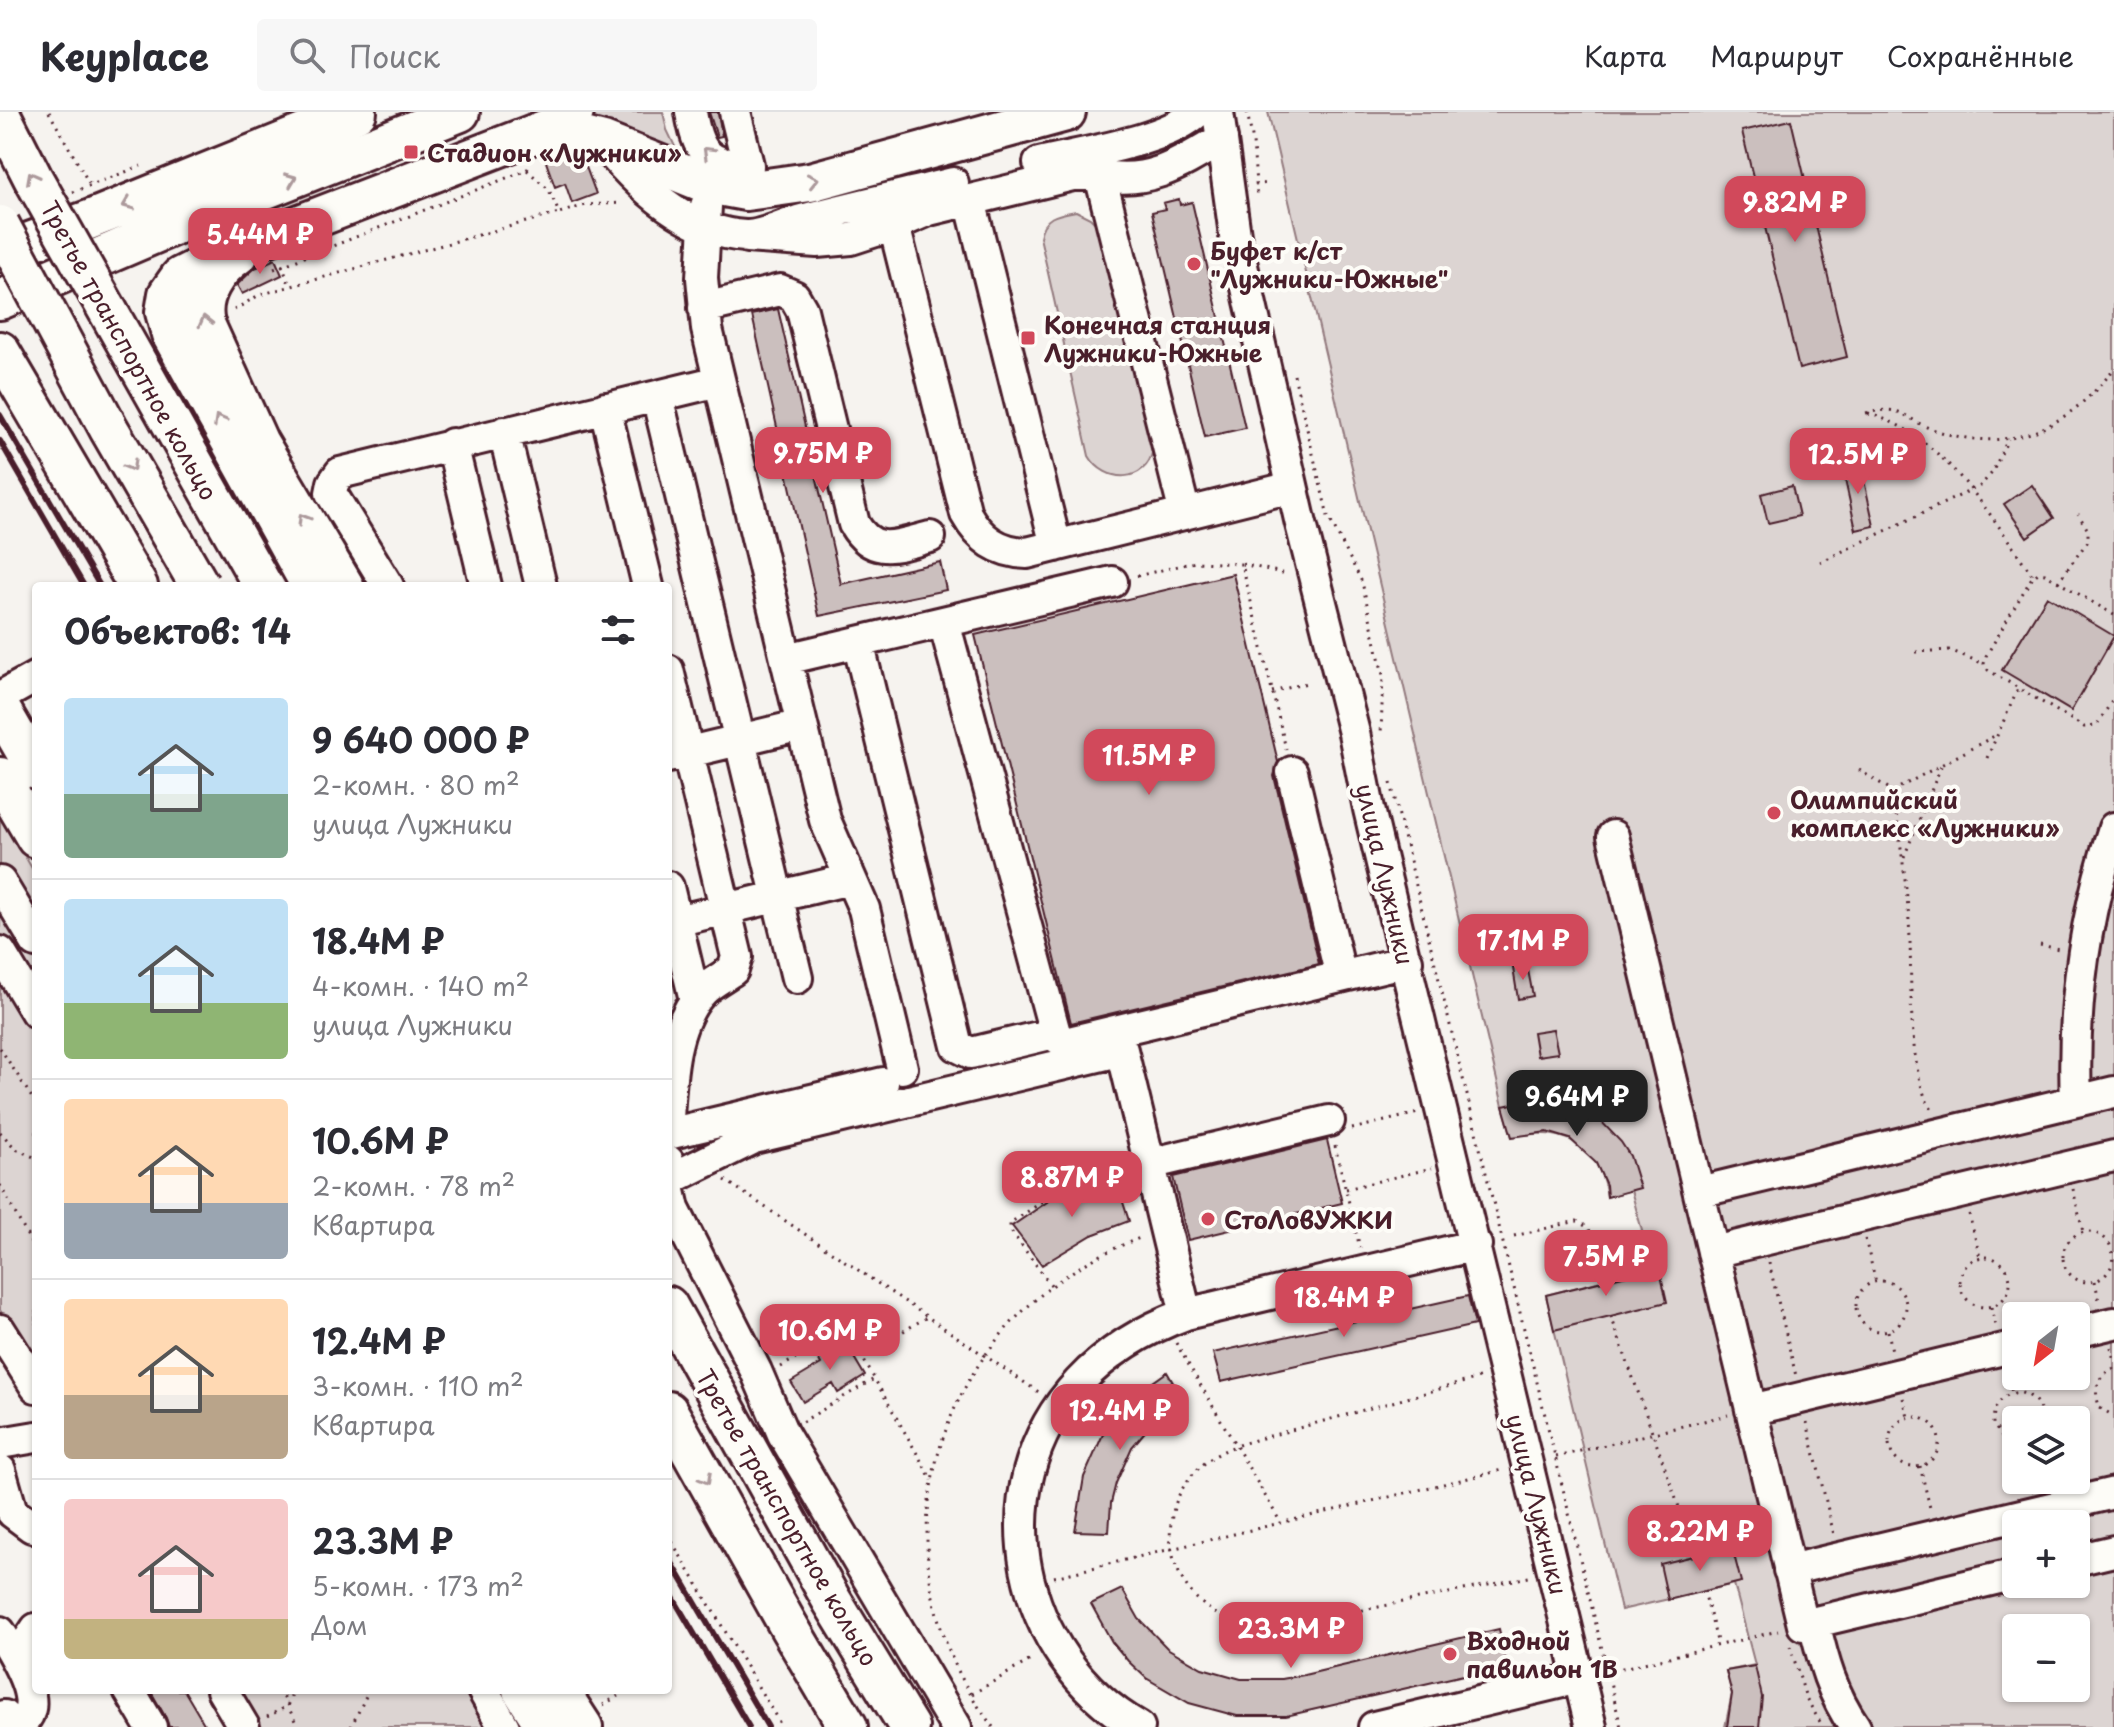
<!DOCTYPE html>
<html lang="ru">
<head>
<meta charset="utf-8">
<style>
  :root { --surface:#fff; --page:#f7f7f7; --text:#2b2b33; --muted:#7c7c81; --line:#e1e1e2; --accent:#d1495b }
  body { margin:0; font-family:"Playpen Sans",sans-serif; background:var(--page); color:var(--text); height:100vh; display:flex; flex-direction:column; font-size:30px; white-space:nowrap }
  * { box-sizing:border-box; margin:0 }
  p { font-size:26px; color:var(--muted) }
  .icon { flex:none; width:44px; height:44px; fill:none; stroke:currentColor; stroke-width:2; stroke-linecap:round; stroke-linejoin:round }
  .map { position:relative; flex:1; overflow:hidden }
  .details { position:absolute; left:32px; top:470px; width:640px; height:1112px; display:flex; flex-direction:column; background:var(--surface); border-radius:8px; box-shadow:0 2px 6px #0004 }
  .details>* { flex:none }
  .needle { width:52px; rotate:211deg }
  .controls { position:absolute; left:2002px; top:1190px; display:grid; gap:16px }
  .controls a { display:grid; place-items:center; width:88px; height:88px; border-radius:8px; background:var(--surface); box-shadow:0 2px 6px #0004; font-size:40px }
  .price { position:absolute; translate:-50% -68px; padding:0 18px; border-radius:16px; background:var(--accent); color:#fff; font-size:26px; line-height:52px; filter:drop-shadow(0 2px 4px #0008) }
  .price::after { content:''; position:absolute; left:50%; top:48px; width:24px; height:18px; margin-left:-12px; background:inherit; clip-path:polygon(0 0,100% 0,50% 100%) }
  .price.selected { background:#222; color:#fff }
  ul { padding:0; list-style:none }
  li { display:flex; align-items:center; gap:24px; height:200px; padding:0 32px }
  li+li { border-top:2px solid var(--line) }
  li span { display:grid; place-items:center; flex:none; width:224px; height:160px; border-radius:8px; color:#555 }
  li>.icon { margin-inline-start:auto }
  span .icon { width:96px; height:96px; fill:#fffc; stroke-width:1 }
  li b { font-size:34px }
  h2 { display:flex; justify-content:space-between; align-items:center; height:96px; padding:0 32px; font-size:34px }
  header { display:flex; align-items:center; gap:48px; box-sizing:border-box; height:112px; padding:0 40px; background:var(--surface); border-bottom:2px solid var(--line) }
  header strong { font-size:38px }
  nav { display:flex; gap:44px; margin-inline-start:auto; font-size:28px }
  .search { width:560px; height:72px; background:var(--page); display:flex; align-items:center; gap:20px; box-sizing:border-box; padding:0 28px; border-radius:8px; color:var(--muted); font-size:30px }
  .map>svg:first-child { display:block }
  .green { fill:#dcd4d2; stroke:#937a7e; stroke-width:2; fill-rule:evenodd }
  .building { fill:#cbbfbe; stroke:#4a1f2b; stroke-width:2 }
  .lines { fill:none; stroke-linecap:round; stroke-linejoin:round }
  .minor-casing { stroke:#4a1f2b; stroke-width:36 }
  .major-casing { stroke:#4a1f2b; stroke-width:44 }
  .path { stroke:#4a1f2b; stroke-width:3; stroke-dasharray:2 6; stroke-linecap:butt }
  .minor { stroke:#fdfcf7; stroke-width:30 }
  .major { stroke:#fdfcf7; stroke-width:38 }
  .rail { stroke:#4a1f2b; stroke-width:6 }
  .major-bridge-casing { stroke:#4a1f2b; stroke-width:44; stroke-linecap:butt }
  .major-bridge { stroke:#fdfcf7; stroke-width:38 }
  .oneway { stroke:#ac999b }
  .poi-dot { fill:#d1495b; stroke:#fdfcf7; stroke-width:3 }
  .labels { text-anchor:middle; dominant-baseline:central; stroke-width:8; stroke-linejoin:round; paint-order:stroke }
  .poi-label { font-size:24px; font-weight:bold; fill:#4a1f2b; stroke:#fdfcf7; text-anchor:start }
  .street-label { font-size:24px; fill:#4a1f2b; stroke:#fdfcf7 }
</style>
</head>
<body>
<header>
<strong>Keyplace</strong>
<div class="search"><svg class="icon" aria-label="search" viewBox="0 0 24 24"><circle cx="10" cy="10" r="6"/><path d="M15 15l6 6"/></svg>Поиск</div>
<nav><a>Карта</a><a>Маршрут</a><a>Сохранённые</a></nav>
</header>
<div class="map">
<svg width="2114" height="1615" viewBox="0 0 2114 1615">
  <rect width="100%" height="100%" fill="#f6f3ef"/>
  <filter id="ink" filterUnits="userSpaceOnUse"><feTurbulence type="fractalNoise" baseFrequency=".0125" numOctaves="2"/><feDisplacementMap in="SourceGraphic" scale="16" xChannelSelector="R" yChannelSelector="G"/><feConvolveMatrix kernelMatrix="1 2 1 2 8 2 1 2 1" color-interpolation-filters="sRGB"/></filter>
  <g filter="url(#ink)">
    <path class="green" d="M592,0H663L667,18L679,43L573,11Z
      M1268,0H2114V1615H1725L1732,1582L1726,1559L1755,1553L1734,1472L1621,1498L1546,1183L1652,1156L1631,1078L1607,1085C1599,1031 1562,1014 1512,1025L1503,994ZM2016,1204H2076V1264H2016ZM2016,1308H2076V1368H2016ZM2016,1412H2076V1472H2016ZM2016,1516H2076V1576H2016Z
      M1076,99L1090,106L1098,114L1153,337C1147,372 1105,372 1089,344L1040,125C1043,104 1058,102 1076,99Z
      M0,702L36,763V1258L0,1198Z
      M231,1578H468L488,1615H253Z"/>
    <path class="building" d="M709,0H718L722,24L717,25Z
      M1791,8L1847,245L1799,257L1742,19Z
      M559,41L583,47L596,82L572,91L565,71L555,75L545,47Z
      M1179,87L1180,93L1192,90L1245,316L1205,325L1152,100L1165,97L1163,91Z
      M275,147L282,163L242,182L237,173L239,171L255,156Z
      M778,197L841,472L940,450L946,478L819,504L752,203Z
      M1860,350L1874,414L1856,418L1842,354Z
      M2032,373L2054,406L2027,425L2004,392Z
      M1792,374L1799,404L1768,411L1761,382Z
      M1233,462L1278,650L1274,664L1319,852L1071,911L975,523Z
      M2047,484L2114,524L2071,599L2002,558Z
      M1527,853L1533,884L1518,887L1513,856Z
      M1553,917L1558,941L1537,944L1533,920Z
      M1535,987L1568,992L1598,1006L1621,1030L1630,1044L1640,1076L1607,1085L1606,1073L1596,1051L1570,1027L1547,1020L1512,1025L1503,994Z
      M1327,1028L1342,1091L1188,1128L1173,1065Z
      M1114,1062L1129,1109L1092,1123L1042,1153L1012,1114L1053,1086Z
      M1659,1155L1667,1190L1554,1218L1546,1183Z
      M1468,1184L1475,1213L1221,1270L1213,1241Z
      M843,1227L865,1264L838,1281L833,1272L803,1290L791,1270L821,1252L816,1243Z
      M1167,1260L1182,1286L1159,1303L1132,1335L1116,1371L1111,1391L1109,1420L1075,1419L1084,1365L1104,1320L1136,1282Z
      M1732,1435L1741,1470L1668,1488L1660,1452Z
      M1122,1477L1139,1507L1167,1536L1202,1556L1241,1567H1282L1304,1563L1499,1517L1507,1553L1286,1604H1237L1189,1591L1146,1566L1128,1549L1112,1530L1091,1492Z
      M1755,1554L1762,1585L1759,1615H1727L1732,1582L1726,1559Z
      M150,1578H184L206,1615H169L166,1606Z"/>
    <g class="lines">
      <g class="minor-casing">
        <path id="minor" d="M691,0C697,38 707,55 748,53
          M735,0L748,53L747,73
          M1218,0L1235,123L1300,408L1354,621L1369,697L1410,870L1591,1615
          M604,32C639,75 687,120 745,124C760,125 782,114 798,109C849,95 901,84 953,71
          M1039,51C1080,41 1168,29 1197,0
          M1100,63C1148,74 1182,51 1222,27
          M970,88L1056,434
          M706,94L702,166L707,217L786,547
          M894,113L966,402C980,427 998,440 1027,441L1292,375
          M747,125L817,130L851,127L894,113L929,98L1073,63H1100L1185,402
          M704,196L780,178L794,184L802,198L854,412C874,446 898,433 930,425
          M657,284L797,866
          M605,296L648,474
          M504,320L541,474
          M452,332L486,474
          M388,474L331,381L333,371L340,361L719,269
          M944,510L1055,921L1059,927L1069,930L1407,849
          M858,530L957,934L971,941L1055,921
          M668,558L737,845L733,858C723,865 712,870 703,879C672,911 670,967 668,1008
          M0,585L36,565
          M668,645L802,613
          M1292,660L1341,865
          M1613,724L1803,1513L2016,1462
          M0,770L36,830
          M668,775L695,888
          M676,809L850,767
          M0,840L36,900
          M1122,938L1186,1202
          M902,956L864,797L825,708L786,547L1112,470
          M2076,989C2072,896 2084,805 2114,716
          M668,1022L883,971
          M668,1049L670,1079L674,1097L756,1259L783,1322L956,1615
          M1149,1052L1329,1009
          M669,1068L754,1026L1107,942
          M1699,1080L2114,980
          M1713,1140L2114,1044
          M0,1218L36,1275
          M2076,1220L2114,1211
          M1751,1298L2016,1234
          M0,1331L36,1325
          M0,1358L12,1400L32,1415
          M2076,1448L2114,1439
          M1789,1458L2114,1381
          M1814,1510C1823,1549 1832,1582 1855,1615
          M0,1520C12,1540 54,1603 13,1613L4,1604
          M16,1547L36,1517
          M129,1578L151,1615
          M222,1578L244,1615
          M483,1578L504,1615
          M1139,1615C1018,1546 979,1376 1079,1270C1109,1238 1145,1217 1186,1202L1476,1133
          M1374,1615L1579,1566"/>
      </g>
      <g class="major-casing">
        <path id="major" d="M549,16L603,30L708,72L746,79L810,70L1066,0
          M0,141L89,108L357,0
          M239,142C216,158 198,184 205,212L259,331L344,474
          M0,188L180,111L460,0
          M0,239L138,474
          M311,474L171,222L165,200L168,182L180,165L238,136L549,16L574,0
          M0,596L36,658
          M0,665L36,726
          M668,1194L832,1489L909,1615
          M668,1299L789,1515L848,1615
          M522,1578L546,1615
          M559,1578L583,1615"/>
      </g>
      <path class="path" d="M49,0L90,73
        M1247,0L1253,30L1257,87
        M527,58L549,78L559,101L586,93L623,91
        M1255,73L1267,71
        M73,80L141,54
        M282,153L290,174
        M274,157L527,58L529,54
        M234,198L259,183L559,101
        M1294,263L1328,404L1362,470L1383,563L1381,624
        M1866,301C1906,292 1902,307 1935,318C2010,344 2067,316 2114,257
        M1868,302C1941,319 1993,407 2033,464
        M1820,450L1980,374L1992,361L2008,327
        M1242,452L1287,462
        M1137,464L1195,450L1242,452L1286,637
        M2058,470L2088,429V418L2078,402
        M2114,503L2045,462L2038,461L2031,467L1986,544L1984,552L1988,558L2084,615L2096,614L2114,586
        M1916,540L1950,538L1984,552
        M1272,580L1307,571
        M1987,646L2018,577
        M1859,658L1893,679
        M1391,671L1621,1615
        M1893,679C1899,723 1906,766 1909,809C1913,857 1905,962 1933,999
        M1893,679L1996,623
        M1904,745L1942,652
        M2040,833L2059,837
        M0,936L36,992
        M1352,1017L1418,1001
        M0,1020L16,1037L36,1046
        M1335,1034L1360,1136
        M725,1068L1040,1281
        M0,1073L36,1140
        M1346,1077L1432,1056
        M2073,1077L2083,1120
        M1969,1102L1980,1145
        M2063 1145a25 25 0 1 1 50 0a25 25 0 1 1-50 0Z
        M1514,1124L1577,1109L1589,1116L1602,1169
        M1865,1127L1876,1170
        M1960 1170a25 25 0 1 1 50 0a25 25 0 1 1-50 0Z
        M1769,1151L1796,1264
        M2095,1169L2099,1189
        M1856 1194a25 25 0 1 1 50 0a25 25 0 1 1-50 0Z
        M1051,1173L1010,1118V1111L1062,1077L1123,1052
        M833,1194L932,1368
        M1991,1195L1996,1215
        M1611,1204L1696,1443
        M1888,1219L1892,1239
        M1176,1231L1281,1411
        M2111,1235L2114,1249
        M862,1244L927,1205
        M781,1255L846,1216
        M2114,1256C2096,1264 2093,1279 2100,1296L2114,1304
        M2008,1261L2012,1281
        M1479,1266L1241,1332C1133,1367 1154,1510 1268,1517L1529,1465
        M1903,1286L1908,1305
        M1889 1330a25 25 0 1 1 50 0a25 25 0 1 1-50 0Z
        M802,1310L874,1267
        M1807,1310L1834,1423
        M2016,1331L2004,1328L1993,1312C1992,1272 2040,1270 2042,1308
        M1556,1345L1728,1303
        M1920,1354L1931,1400
        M668,1423L782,1615
        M1054,1465L1502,1358
        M1704,1479L1718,1533
        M1790,1534L1806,1586L1823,1615
        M1606,1560L1778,1519
        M280,1578L298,1615
        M972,1582L1034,1546
        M603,1593L618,1584
        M267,1605L287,1594L294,1578
        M351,1615L369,1578
        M993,1615C859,1441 939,1197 1143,1125"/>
      <use href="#minor" class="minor"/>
      <use href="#major" class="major"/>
      <path class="rail" d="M0,303L100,474
        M0,329L84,474
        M668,1444L768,1615
        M668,1477L749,1615"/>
      <g class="major-bridge-casing">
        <path id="major-bridge" d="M0,1L33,66L263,474
          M0,113L109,317L200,474"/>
      </g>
      <use href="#major-bridge" class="major-bridge"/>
    </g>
    <defs><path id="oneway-chevron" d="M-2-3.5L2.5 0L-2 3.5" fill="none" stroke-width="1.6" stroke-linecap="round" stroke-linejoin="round" transform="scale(2)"/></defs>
    <g class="oneway">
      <use href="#oneway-chevron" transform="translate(708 40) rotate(-136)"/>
      <use href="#oneway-chevron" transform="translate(32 65) rotate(-118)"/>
      <use href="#oneway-chevron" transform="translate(291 67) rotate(-22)"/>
      <use href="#oneway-chevron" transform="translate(813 68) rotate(-13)"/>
      <use href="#oneway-chevron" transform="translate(128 92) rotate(158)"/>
      <use href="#oneway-chevron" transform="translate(205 209) rotate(-104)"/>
      <use href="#oneway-chevron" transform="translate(219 308) rotate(-119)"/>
      <use href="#oneway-chevron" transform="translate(131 354) rotate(60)"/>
      <use href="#oneway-chevron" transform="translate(303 407) rotate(-121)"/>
      <use href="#oneway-chevron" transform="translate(706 1367) rotate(61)"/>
    </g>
  </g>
  <g class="poi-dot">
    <rect x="403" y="32" width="16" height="16" rx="4"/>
    <circle cx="1194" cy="152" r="8"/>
    <rect x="1020" y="218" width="16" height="16" rx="4"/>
    <circle cx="1774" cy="701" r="8"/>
    <circle cx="1208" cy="1107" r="8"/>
    <circle cx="1450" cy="1542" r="8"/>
  </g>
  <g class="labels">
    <g class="poi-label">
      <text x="427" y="40">Стадион «Лужники»</text>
      <text x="1210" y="138">Буфет к/ст<tspan x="1210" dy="28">"Лужники-Южные"</tspan></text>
      <text x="1044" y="212">Конечная станция<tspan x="1044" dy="28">Лужники-Южные</tspan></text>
      <text x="1790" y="687">Олимпийский<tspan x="1790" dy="28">комплекс «Лужники»</tspan></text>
      <text x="1224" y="1107">СтоЛовУЖКИ</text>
      <text x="1466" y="1528">Входной<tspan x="1466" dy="28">павильон 1B</tspan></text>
    </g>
    <g class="street-label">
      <text transform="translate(130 238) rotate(61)">Третье транспортное кольцо</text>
      <text transform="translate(1386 762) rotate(77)">улица Лужники</text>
      <text transform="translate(1538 1392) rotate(76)">улица Лужники</text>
      <text transform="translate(788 1405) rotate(60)">Третье транспортное кольцо</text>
    </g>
  </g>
</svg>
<div class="controls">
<a><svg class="needle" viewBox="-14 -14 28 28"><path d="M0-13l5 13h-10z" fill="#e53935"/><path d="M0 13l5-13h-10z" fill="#7c7c81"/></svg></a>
<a><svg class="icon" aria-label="layers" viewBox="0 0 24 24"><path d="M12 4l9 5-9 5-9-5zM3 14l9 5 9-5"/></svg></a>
<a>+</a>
<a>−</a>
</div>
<b class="price" style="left:1795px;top:132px">9.82M ₽</b>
<b class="price" style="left:260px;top:164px">5.44M ₽</b>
<b class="price" style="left:823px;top:383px">9.75M ₽</b>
<b class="price" style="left:1858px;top:384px">12.5M ₽</b>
<b class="price" style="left:1149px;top:685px">11.5M ₽</b>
<b class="price" style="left:1523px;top:870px">17.1M ₽</b>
<b class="price selected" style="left:1577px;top:1026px">9.64M ₽</b>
<b class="price" style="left:1072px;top:1107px">8.87M ₽</b>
<b class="price" style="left:1606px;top:1186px">7.5M ₽</b>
<b class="price" style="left:1344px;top:1227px">18.4M ₽</b>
<b class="price" style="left:830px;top:1260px">10.6M ₽</b>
<b class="price" style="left:1120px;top:1340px">12.4M ₽</b>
<b class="price" style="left:1700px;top:1461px">8.22M ₽</b>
<b class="price" style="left:1291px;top:1558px">23.3M ₽</b>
<section class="details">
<h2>Объектов: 14<svg class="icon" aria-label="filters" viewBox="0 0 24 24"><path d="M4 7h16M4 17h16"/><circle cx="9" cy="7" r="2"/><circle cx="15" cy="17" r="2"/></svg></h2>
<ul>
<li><span style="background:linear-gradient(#bfe0f5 60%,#7fa58c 0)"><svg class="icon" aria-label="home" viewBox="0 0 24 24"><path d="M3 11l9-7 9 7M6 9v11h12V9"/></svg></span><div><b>9 640 000 ₽</b><p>2-комн. · 80 m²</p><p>улица Лужники</p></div></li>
<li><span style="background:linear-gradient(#bfe0f5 65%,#8fb573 0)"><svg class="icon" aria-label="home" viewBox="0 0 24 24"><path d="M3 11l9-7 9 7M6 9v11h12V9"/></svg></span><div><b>18.4M ₽</b><p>4-комн. · 140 m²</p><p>улица Лужники</p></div></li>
<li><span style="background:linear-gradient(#ffd9b3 65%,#9aa5b1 0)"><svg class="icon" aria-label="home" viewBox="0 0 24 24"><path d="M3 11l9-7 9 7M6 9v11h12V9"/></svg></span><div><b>10.6M ₽</b><p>2-комн. · 78 m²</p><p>Квартира</p></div></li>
<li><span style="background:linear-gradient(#ffd9b3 60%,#b9a48a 0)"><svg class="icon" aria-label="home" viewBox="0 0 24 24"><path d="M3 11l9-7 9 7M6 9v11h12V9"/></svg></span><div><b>12.4M ₽</b><p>3-комн. · 110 m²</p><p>Квартира</p></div></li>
<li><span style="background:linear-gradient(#f6c9c9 75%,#c2b280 0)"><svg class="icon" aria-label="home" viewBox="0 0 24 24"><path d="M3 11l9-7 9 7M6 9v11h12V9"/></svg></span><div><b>23.3M ₽</b><p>5-комн. · 173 m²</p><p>Дом</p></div></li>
</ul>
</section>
</div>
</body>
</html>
